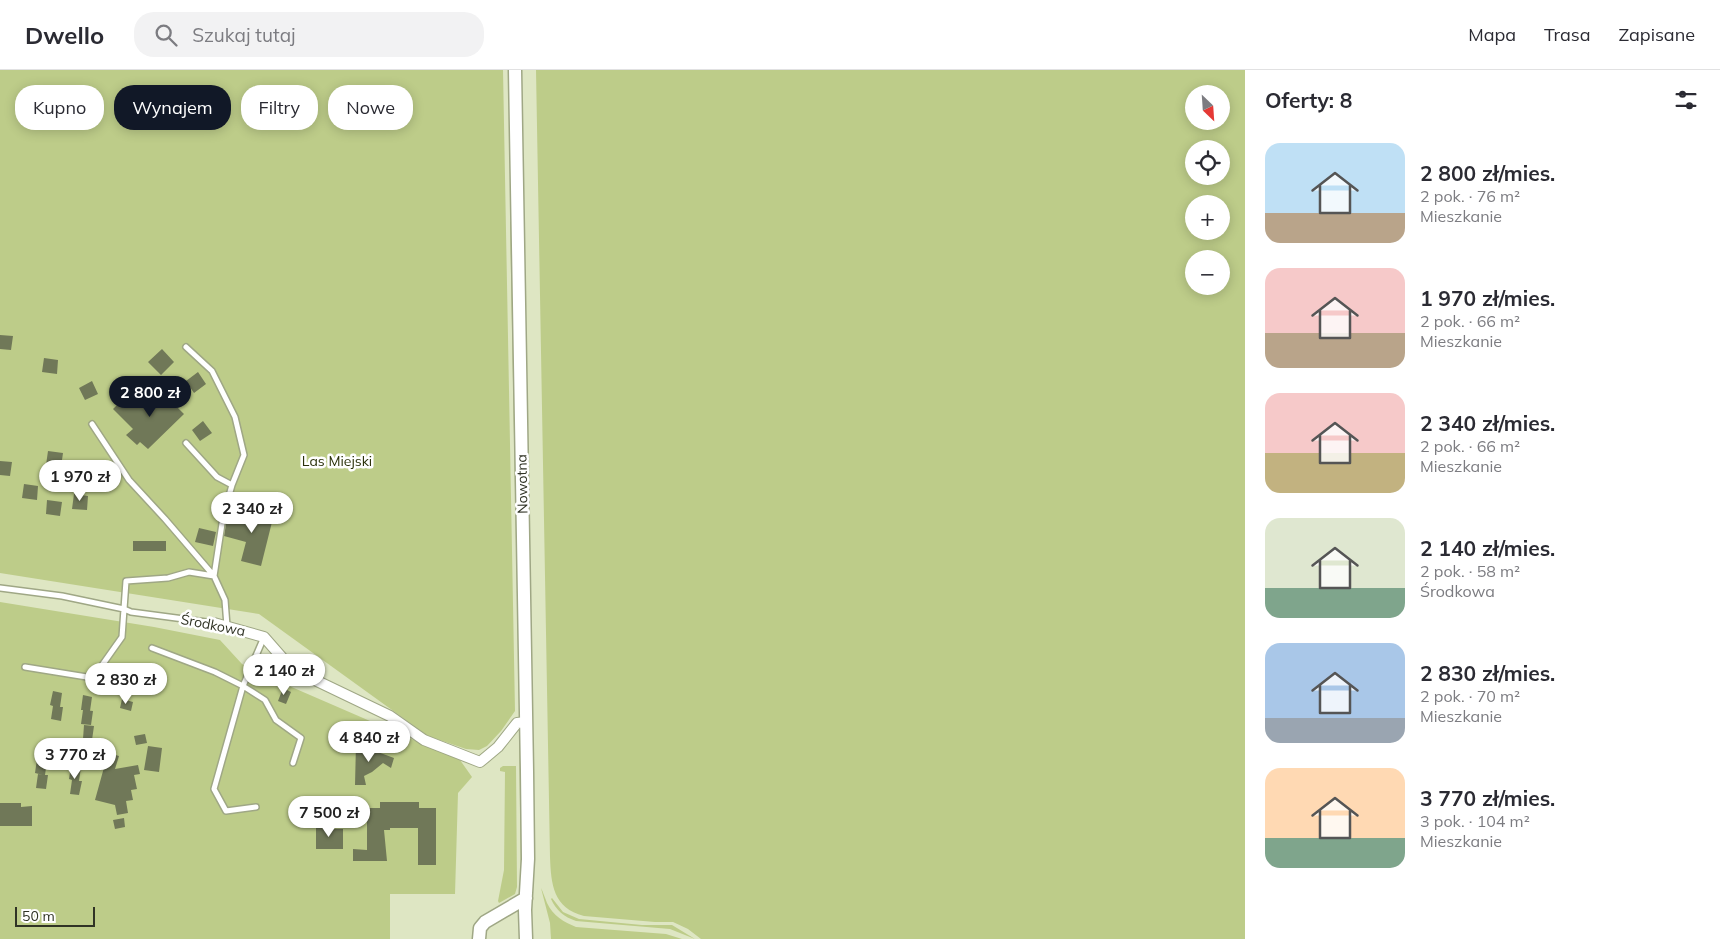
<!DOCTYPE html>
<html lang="pl">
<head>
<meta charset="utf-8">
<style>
  :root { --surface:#fff; --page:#f2f2f3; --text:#2b2b33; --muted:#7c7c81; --line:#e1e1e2; --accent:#111827 }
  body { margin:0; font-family:Mulish,sans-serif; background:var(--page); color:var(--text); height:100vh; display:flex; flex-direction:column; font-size:19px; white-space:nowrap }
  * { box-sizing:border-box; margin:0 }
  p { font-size:16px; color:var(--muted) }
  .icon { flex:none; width:28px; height:28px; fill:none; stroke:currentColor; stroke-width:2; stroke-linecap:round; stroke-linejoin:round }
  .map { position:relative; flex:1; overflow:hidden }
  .panel { display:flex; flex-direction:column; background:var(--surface); width:475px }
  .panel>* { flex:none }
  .banner { position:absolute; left:15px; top:15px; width:475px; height:45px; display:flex; gap:10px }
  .needle { width:32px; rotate:155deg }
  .tools { position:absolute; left:1185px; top:15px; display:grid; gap:10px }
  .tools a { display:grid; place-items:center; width:45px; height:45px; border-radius:50%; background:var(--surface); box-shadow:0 2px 12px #0003; font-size:25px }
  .scale { position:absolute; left:15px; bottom:12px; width:80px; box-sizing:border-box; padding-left:5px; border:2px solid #303325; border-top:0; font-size:14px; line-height:18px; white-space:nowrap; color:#303325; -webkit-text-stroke:4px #fff; paint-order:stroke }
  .price { position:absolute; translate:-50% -42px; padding:0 11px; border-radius:18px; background:#fff; color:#222; font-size:16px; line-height:32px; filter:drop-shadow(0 1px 2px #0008) }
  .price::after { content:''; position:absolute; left:50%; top:30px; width:15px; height:11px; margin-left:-8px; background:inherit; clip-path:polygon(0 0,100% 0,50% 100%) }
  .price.current { background:var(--accent); color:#fff }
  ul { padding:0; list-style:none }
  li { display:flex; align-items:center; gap:15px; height:125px; padding:0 20px }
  li span { display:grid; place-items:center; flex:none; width:140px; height:100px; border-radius:15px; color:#555 }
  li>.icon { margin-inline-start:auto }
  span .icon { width:60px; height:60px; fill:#fffc; stroke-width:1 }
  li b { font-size:21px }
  h2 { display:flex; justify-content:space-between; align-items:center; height:60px; padding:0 20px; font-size:21px }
  .pill { padding:0 18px; border-radius:20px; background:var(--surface); box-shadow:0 2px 12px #0003; font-size:18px; line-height:45px }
  .pill.current { background:var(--accent); color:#fff }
  header { display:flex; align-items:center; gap:30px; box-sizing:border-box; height:70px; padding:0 25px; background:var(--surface); border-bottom:1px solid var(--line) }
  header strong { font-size:24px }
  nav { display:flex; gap:28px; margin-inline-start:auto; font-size:18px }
  .search { width:350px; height:45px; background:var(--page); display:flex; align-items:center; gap:12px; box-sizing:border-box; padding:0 18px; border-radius:20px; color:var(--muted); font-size:19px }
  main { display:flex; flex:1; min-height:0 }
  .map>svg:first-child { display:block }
  .green { fill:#bdcc89; fill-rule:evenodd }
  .building { fill:#707858 }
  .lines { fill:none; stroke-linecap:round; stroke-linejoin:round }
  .service-casing { stroke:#9fa785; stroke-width:8 }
  .minor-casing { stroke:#9fa785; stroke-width:12 }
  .tertiary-casing { stroke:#9fa785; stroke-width:15 }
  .service { stroke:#fff; stroke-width:5 }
  .minor { stroke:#fff; stroke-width:10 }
  .tertiary { stroke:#fff; stroke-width:12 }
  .labels { text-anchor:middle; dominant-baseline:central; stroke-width:5; stroke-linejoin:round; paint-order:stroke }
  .park-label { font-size:14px; fill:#2b310b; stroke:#fff }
  .street-label { font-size:14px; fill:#303325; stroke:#fff }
</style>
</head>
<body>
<header>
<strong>Dwello</strong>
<div class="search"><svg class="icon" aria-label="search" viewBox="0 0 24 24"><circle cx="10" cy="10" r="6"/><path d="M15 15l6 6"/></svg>Szukaj tutaj</div>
<nav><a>Mapa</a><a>Trasa</a><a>Zapisane</a></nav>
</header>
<main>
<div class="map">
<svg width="1245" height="869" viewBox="0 0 1245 869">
  <rect width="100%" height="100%" fill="#dee6c3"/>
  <path class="green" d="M0,0H503L515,641L501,661L487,676L479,680L466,679L428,666L259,544L0,503Z
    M536,0H1245V869H701L688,859L673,852H655L584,846C553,838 551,814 550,787ZM1194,24H1221V51H1194ZM1194,79H1221V106H1194ZM1194,134H1221V161H1194ZM1194,189H1221V216H1194Z
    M510,151L512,154L521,629L519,634Z
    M0,532L154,557L220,570L242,594L252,600L460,690L472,707L458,723L455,824H390V869H0Z
    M519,662L521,664L523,802L521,813Z
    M503,696H516L517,817L515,824L499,833L498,831L504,800L505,702L500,701V698Z
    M541,818C543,822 545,828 547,833C553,846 564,852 576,857L666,864L682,869H551L550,853Z
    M552,828L563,842L579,849L642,855H672L695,869L670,859L576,851C564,847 556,840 551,829Z"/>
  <path class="building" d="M0,265L13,266L11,280L0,279Z
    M162,279L174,292L161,305L148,292Z
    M44,288L58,290L57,304L42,302Z
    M198,302L206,314L194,323L186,311Z
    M92,311L98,324L85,330L79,318Z
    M163,318L176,332L174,334L184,344L148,379L140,372L137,375L126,365L133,359L113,339L123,329L132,338L147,324L152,329Z
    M203,351L212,363L200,371L192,360Z
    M48,381L63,383L61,397L46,395Z
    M0,391L12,392L10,406L0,405Z
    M24,414L38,416L37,430L22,428Z
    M74,424L88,426L87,440L72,439Z
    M47,430L62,432L60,446L46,444Z
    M256,435L275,440L261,496L241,491L246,472L224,466L227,448L252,453Z
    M199,458L216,462L213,476L195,472Z
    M133,471H166V481H133Z
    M283,618L291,622L286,634L278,631Z
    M53,621L62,623L60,637H63L61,651L51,649L53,636L50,635Z
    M83,625L92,627L90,641L84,640L93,641L91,655L81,654L83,640H81Z
    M122,629L133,632L131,641L120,638Z
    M84,655L94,656L92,670L83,669Z
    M145,664L147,673L136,675L134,666Z
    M356,674L394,688L391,698L383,693L372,702L364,706L366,715H355Z
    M148,676L162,678L159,702L144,700Z
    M71,681L80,682L78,696L69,695Z
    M108,683L119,686L115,699L138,695L140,704L134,705L137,719L131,720L133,730L126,731L128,743L117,745L115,735L95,730Z
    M37,689L47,691L45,705H48L46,719L36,718L38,704L43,705L35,703Z
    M71,696L81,697L79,711H82L79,725L70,724L72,710L69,709Z
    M380,732H419V738H436V795H418V758H390V760H384L387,791H353V779L367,780V738H380Z
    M0,733H21V737L32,736V756H0Z
    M124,748L125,757L115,759L113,750Z
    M316,756H327V759H343V779H316Z"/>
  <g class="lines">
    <g class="service-casing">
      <path id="service" d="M92,354L129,410L165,449L214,506L225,530L227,556
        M186,373L217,407L232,415
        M0,518L62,526L124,539L131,542L214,553
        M152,578L215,602L243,616L265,630L276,650L301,668L293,693
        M25,597L93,608L122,567L126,511L168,508L189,502L214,506L223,447L232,415L244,385L235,347L212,301L186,277
        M256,737L226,741L214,719L243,616L264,567"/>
    </g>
    <g class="minor-casing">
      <path id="minor" d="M214,553L264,567L292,599L390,646L424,670L480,692L498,677L517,653L526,652"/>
    </g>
    <g class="tertiary-casing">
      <path id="tertiary" d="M515,0L527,701L528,789L525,840L526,869
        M479,869L480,858L485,852L526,828"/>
    </g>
    <use href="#service" class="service"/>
    <use href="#minor" class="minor"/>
    <use href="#tertiary" class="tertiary"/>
  </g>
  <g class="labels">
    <g class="park-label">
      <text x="337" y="391">Las Miejski</text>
    </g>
    <g class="street-label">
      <text transform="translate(522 414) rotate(-91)">Nowotna</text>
      <text transform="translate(213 555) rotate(11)">Środkowa</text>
    </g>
  </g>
</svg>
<div class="tools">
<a><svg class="needle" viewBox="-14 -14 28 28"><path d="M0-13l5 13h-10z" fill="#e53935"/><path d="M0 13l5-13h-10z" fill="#7c7c81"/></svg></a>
<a><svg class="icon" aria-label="locate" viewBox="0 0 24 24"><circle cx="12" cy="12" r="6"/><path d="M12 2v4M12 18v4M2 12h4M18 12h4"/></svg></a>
<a>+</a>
<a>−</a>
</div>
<div class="scale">50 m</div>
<b class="price current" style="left:150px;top:348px">2 800 zł</b>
<b class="price" style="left:80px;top:432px">1 970 zł</b>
<b class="price" style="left:252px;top:464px">2 340 zł</b>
<b class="price" style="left:284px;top:626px">2 140 zł</b>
<b class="price" style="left:126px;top:635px">2 830 zł</b>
<b class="price" style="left:369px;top:693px">4 840 zł</b>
<b class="price" style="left:75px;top:710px">3 770 zł</b>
<b class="price" style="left:329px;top:768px">7 500 zł</b>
<div class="banner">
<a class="pill">Kupno</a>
<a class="pill current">Wynajem</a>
<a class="pill">Filtry</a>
<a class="pill">Nowe</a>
</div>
</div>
<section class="panel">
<h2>Oferty: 8<svg class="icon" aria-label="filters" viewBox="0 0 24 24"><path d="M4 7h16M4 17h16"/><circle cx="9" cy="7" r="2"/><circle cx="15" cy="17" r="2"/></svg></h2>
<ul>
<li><span style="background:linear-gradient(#bfe0f5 70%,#b9a48a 0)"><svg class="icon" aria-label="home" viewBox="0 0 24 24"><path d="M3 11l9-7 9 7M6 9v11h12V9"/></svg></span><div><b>2 800 zł/mies.</b><p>2 pok. · 76 m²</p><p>Mieszkanie</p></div></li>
<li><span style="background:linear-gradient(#f6c9c9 65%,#b9a48a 0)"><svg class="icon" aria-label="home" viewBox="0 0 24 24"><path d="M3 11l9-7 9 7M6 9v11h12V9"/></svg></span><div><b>1 970 zł/mies.</b><p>2 pok. · 66 m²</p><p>Mieszkanie</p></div></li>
<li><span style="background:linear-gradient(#f6c9c9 60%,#c2b280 0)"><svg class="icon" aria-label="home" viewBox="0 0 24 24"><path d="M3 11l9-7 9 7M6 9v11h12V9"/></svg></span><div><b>2 340 zł/mies.</b><p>2 pok. · 66 m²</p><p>Mieszkanie</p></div></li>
<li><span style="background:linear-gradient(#dfe7d0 70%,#7fa58c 0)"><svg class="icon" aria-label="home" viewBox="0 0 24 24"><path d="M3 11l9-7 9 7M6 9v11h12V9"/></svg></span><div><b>2 140 zł/mies.</b><p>2 pok. · 58 m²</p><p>Środkowa</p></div></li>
<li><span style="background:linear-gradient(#a9c7e8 75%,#9aa5b1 0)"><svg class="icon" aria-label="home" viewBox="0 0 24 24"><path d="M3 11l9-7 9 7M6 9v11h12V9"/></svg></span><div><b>2 830 zł/mies.</b><p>2 pok. · 70 m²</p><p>Mieszkanie</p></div></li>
<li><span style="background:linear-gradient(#ffd9b3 70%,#7fa58c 0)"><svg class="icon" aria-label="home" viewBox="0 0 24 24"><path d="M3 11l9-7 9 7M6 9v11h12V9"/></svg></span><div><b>3 770 zł/mies.</b><p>3 pok. · 104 m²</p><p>Mieszkanie</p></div></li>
</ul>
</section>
</main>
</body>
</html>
